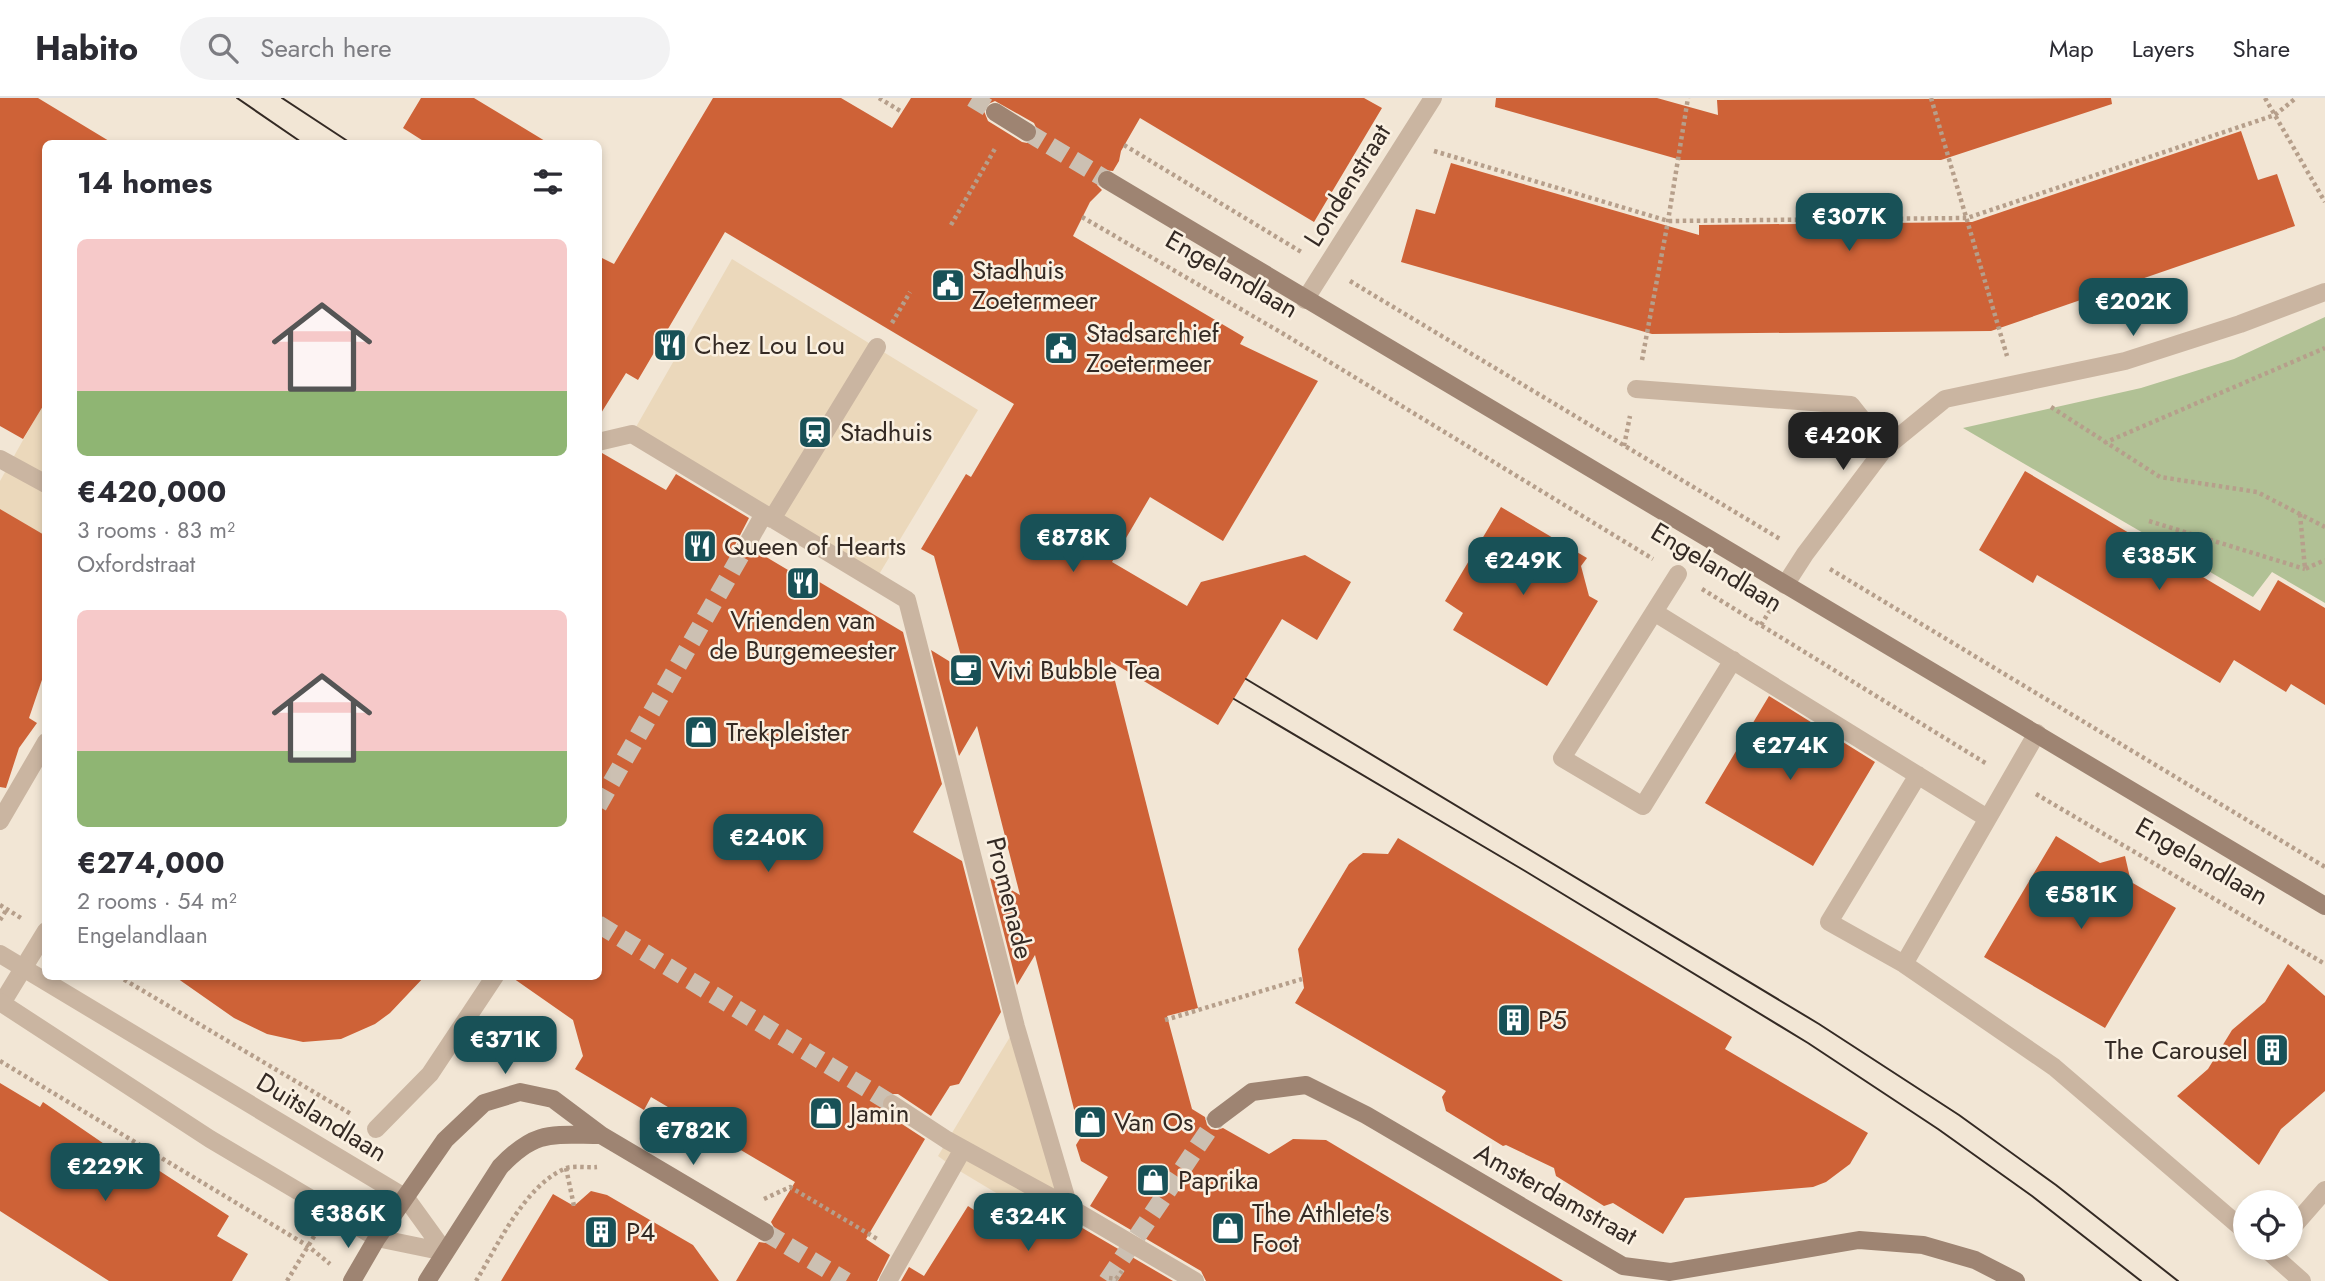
<!DOCTYPE html>
<html lang="en">
<head>
<meta charset="utf-8">
<style>
  :root { --surface:#fff; --page:#f2f2f3; --text:#2b2b33; --muted:#7c7c81; --line:#e1e1e2; --accent:#185157 }
  body { margin:0; font-family:Jost,sans-serif; background:var(--page); color:var(--text); height:100vh; display:flex; flex-direction:column; font-size:26px; white-space:nowrap }
  * { box-sizing:border-box; margin:0 }
  p { font-size:23px; color:var(--muted) }
  .icon { flex:none; width:38px; height:38px; fill:none; stroke:currentColor; stroke-width:2; stroke-linecap:round; stroke-linejoin:round }
  .map { position:relative; flex:1; overflow:hidden }
  .side { position:absolute; left:42px; top:42px; width:560px; height:840px; display:flex; flex-direction:column; background:var(--surface); border-radius:10px; box-shadow:0 4px 10px #0003 }
  .side>* { flex:none }
  .fabs { position:absolute; left:2233px; top:1092px; display:grid; gap:14px }
  .fabs a { display:grid; place-items:center; width:70px; height:70px; border-radius:50%; background:var(--surface); box-shadow:0 4px 10px #0003; font-size:35px }
  .price { position:absolute; translate:-50% -60px; padding:0 16px; border-radius:14px; background:var(--accent); color:#fff; font-size:23px; line-height:46px; filter:drop-shadow(0 2px 4px #0008) }
  .price::after { content:''; position:absolute; left:50%; top:42px; width:21px; height:16px; margin-left:-10px; background:inherit; clip-path:polygon(0 0,100% 0,50% 100%) }
  .price.on { background:#222; color:#fff }
  ul { padding:0; list-style:none }
  li { display:grid; align-content:center; gap:14px; height:371px; padding:0 35px }
  li span { display:grid; place-items:center; height:217px; border-radius:10px; color:#555 }
  li>.icon { margin-inline-start:auto }
  span .icon { width:126px; height:126px; fill:#fffc; stroke-width:1 }
  li b { font-size:30px }
  h2 { display:flex; justify-content:space-between; align-items:center; height:84px; padding:0 35px; font-size:30px }
  header { display:flex; align-items:center; gap:42px; box-sizing:border-box; height:98px; padding:0 35px; background:var(--surface); border-bottom:2px solid var(--line) }
  header strong { font-size:33px }
  nav { display:flex; gap:38px; margin-inline-start:auto; font-size:24px }
  .search { width:490px; height:63px; background:var(--page); display:flex; align-items:center; gap:18px; box-sizing:border-box; padding:0 24px; border-radius:38px; color:var(--muted); font-size:26px }
  .map>svg:first-child { display:block }
  .green { fill:#b1c195 }
  .plaza { fill:#ebd8bb }
  .building { fill:#ce6237; fill-rule:evenodd }
  .lines { fill:none; stroke-linecap:round; stroke-linejoin:round }
  .street-tunnel { stroke:#ccc0b2; stroke-width:18; stroke-dasharray:18 9; stroke-linecap:butt }
  .secondary-tunnel { stroke:#ccc0b2; stroke-width:18; stroke-dasharray:18 9; stroke-linecap:butt }
  .path { stroke:#b69f8b; stroke-width:4.5; stroke-dasharray:3.5 3.5; stroke-linecap:butt }
  .lane { stroke:#cab5a1; stroke-width:18 }
  .street { stroke:#cab5a1; stroke-width:18 }
  .secondary { stroke:#9e8472; stroke-width:18 }
  .tram { stroke:#342a24; stroke-width:2 }
  .labels { text-anchor:middle; dominant-baseline:central; stroke-width:5; stroke-linejoin:round; paint-order:stroke }
  .street-label { font-size:26px; fill:#342a24; stroke:#faf0e1 }
  .poi-label { font-size:26px; fill:#342a24; stroke:#faf0e1; text-anchor:start }
</style>
</head>
<body>
<header>
<strong>Habito</strong>
<div class="search"><svg class="icon" aria-label="search" viewBox="0 0 24 24"><circle cx="10" cy="10" r="6"/><path d="M15 15l6 6"/></svg>Search here</div>
<nav><a>Map</a><a>Layers</a><a>Share</a></nav>
</header>
<div class="map">
<svg width="2325" height="1183" viewBox="0 0 2325 1183">
  <rect width="100%" height="100%" fill="#f2e6d5"/>
  <path class="green" d="M2325,219V505L2272,474L2253,499L1963,330L2141,290L2234,261Z"/>
  <path class="plaza" d="M732,161L978,312L875,483L632,336Z
    M45,303V438L0,411V383Z
    M1016,929L1079,1115L1065,1136L953,1069L938,1058Z"/>
  <path class="building" d="M0,0H38L114,46H46V303L23,341L0,328Z
    M421,0H474L550,46H428L403,30Z
    M713,0H841L892,30L911,0H1364L1382,10L1314,124L1140,20L1121,53L1119,63L1113,73L1102,72L1097,77V87L1102,92L1090,104L1073,138L1244,239L1240,246L1318,283L1223,443L1150,399L1112,464L1187,508L1201,484L1305,457L1351,484L1317,542L1282,521L1218,627L1110,563L1198,910L1167,918L1192,1011L1205,1019L1207,1027L1211,1031L1217,1032L1223,1030L1269,1056L1293,1041L1326,1042L1563,1183H1206L1201,1173L1090,1108L1108,1079L1081,1063L1076,1047L1081,1039L1035,857L1017,887L990,780L1020,797L977,628L959,658L931,552L965,573L934,458L921,451L966,376L971,379L1014,306L725,134L638,282L626,275L598,320V158L614,166ZM995,3L1034,25L1038,34L1036,41L1027,45L1022,44L988,23L984,13L986,7Z
    M1496,0H1657L1718,17L1717,2L2111,0L2112,6L1941,62H1681L1495,9Z
    M2241,33L2258,82L2277,76L2295,128L1991,233L1652,236L1401,164L1416,111L1435,116L1451,65L1699,137V127L1972,124Z
    M598,355H602L666,392L676,376L749,420L735,447L740,458L747,459L756,453L788,472L796,470L903,534L942,686L913,734L962,763L1001,914L959,986L950,988L931,1018L898,996H888L882,1000L881,1006L885,1015L925,1041L866,1141L890,1157L877,1183H736L759,1144L766,1145L774,1140L776,1133L771,1124L795,1084L651,999L644,1012L575,971L583,958L573,922L510,878H598Z
    M2025,373L2260,513L2278,482L2325,510V607L2291,586L2286,594L2234,562L2220,585L2037,477L2033,485L1979,452Z
    M1501,409L1587,460L1581,468L1589,498L1598,503L1547,588L1453,532L1463,515L1445,503Z
    M0,411L46,438V570L29,620L37,625L19,650L6,690L0,689Z
    M1769,598L1875,664L1813,768L1705,705Z
    M2056,738L2100,765L2125,758L2131,784L2176,810L2105,930L1984,859Z
    M1398,740L1732,939L1725,951L1868,1035L1850,1066L1826,1084L1813,1089L1685,1100L1663,1136L1613,1105L1604,1108L1556,1078L1554,1070L1506,1047L1503,1048L1446,1013L1442,999L1446,993L1295,905L1304,890L1298,851L1349,766L1363,755L1388,756Z
    M2288,866L2325,898V993L2281,1031L2259,1067L2177,998L2208,971L2232,932L2265,904Z
    M174,878H425L390,915L375,926L341,941L303,944L267,936L234,920Z
    M0,985L40,1009L43,1004L132,1065L135,1060L155,1070L229,1118L217,1138L248,1156L232,1183H109L0,1113Z
    M591,1093L607,1097L693,1147L719,1183H501L553,1096L574,1108Z
    M987,1104L1002,1110L1043,1135L1054,1116L1077,1130L1079,1128L1173,1183H901L909,1169L924,1178L968,1108L980,1116Z"/>
  <g class="lines">
    <path class="street-tunnel" d="M598,708L746,448
      M598,826L892,1006"/>
    <path class="secondary-tunnel" d="M972,0L995,14
      M1027,34L1107,82
      M765,1134L846,1183
      M1107,1183L1216,1021"/>
    <path class="path" d="M879,0L902,14
      M1931,0L2007,258
      M2265,0L2325,104
      M1124,47L1303,155
      M1434,53L1668,123L1967,120L2275,17L2296,0
      M1082,119L1282,235L1653,461
      M951,127L996,49
      M1350,183L1780,441
      M892,225L910,194
      M1642,262L1668,123L1688,0
      M2051,309L2160,379L2257,394L2325,429
      M2104,345L2325,250
      M1624,348L1630,318
      M2300,416L2305,471L2325,462
      M2149,423L2305,471
      M1830,471L2325,769
      M1702,491L1987,666
      M1761,527L1772,509
      M2036,696L2325,866
      M0,807L21,820
      M0,822L7,811
      M118,878L351,1016
      M1165,922L1302,881
      M0,963L308,1148L330,1166
      M566,1070L574,1108
      M764,1101L790,1089L879,1142
      M1109,1180L1116,1181L1122,1173
      M287,1183L316,1135
      M476,1183C498,1147 524,1089 564,1071C572,1067 587,1070 597,1069"/>
    <path class="lane" d="M1636,291L1851,307L1885,350
      M1678,476L1562,660L1643,708L1733,562
      M1654,514L1987,720
      M1918,677L1829,824L1904,866L2054,969L2245,1133
      M1904,866L2037,635
      M2,905L46,833
      M2291,1131L2325,1092
      M2265,1150L2302,1183"/>
    <path class="street" d="M1305,202L1433,0
      M598,344L632,336L907,502L1016,929L1069,1109
      M0,361L46,386
      M772,421L877,249
      M746,448L764,416
      M1785,487L1805,456L1885,350L1945,301L2125,263L2240,226L2325,194
      M0,723L46,644
      M0,856L406,1100L445,1154
      M0,904L210,1041L377,1140L445,1154
      M892,1006L947,1042L1069,1109L1195,1183
      M376,1031L430,976L495,878
      M888,1183L963,1051"/>
    <path class="secondary" d="M995,14L1027,34
      M1107,82L2325,808
      M1216,1021L1252,994L1306,987L1366,1017L1623,1168L1670,1174L1859,1142L1923,1147L1975,1162L2016,1183
      M352,1183L377,1140L445,1042L484,1005L520,994L553,1001L601,1037L765,1134
      M427,1183L500,1069C536,1031 552,1037 601,1037"/>
    <path class="tram" d="M237,0L304,46
      M282,0L352,46
      M1246,581L1819,926L1959,1017L2056,1087L2178,1183
      M1234,601L1525,773L1808,945L1938,1031L2032,1098L2141,1183"/>
  </g>
  <defs>
    <g id="civic-square" transform="scale(1.75)"><rect x="-9" y="-9" width="18" height="18" rx="4" fill="#185157" stroke="#faf0e1"/><path d="M-.6-6.5H3V-4.5H.6V-3L4-1V1h2V6H-6V1h2V-1L-.6-3ZM-1.2 2.5V6h2.4V2.5Z" fill="#fff"/></g>
    <g id="restaurant-square" transform="scale(1.75)"><rect x="-9" y="-9" width="18" height="18" rx="4" fill="#185157" stroke="#faf0e1"/><path d="M-5-6h1v4h1v-4h1v4h1v-4h1v5L-1.5 .5V6h-2V.5L-5-1ZM5-6V6H3V1.5H1.5Q1.5-4 5-6Z" fill="#fff"/></g>
    <g id="station-square" transform="scale(1.75)"><rect x="-9" y="-9" width="18" height="18" rx="4" fill="#185157" stroke="#faf0e1"/><path d="M-3-6H3Q5-6 5-4V2Q5 4 3 4L4.5 6H3L1.5 4h-3L-3 6H-4.5L-3 4Q-5 4-5 2V-4Q-5-6-3-6ZM-3.5-4v3h7v-3ZM-3.5 1v1.5H-2V1ZM2 1v1.5H3.5V1Z" fill="#fff"/></g>
    <g id="cafe-square" transform="scale(1.75)"><rect x="-9" y="-9" width="18" height="18" rx="4" fill="#185157" stroke="#faf0e1"/><path d="M-5.5-4.5H6V0H3Q3 3.5 0 3.5H-2.5Q-5.5 3.5-5.5 0ZM3-3.2v2h1.7v-2ZM-6 4.5H4V6H-6Z" fill="#fff"/></g>
    <g id="shop-square" transform="scale(1.75)"><rect x="-9" y="-9" width="18" height="18" rx="4" fill="#185157" stroke="#faf0e1"/><path d="M-5-2.5h2.3a2.7 3.5 0 0 1 5.4 0H5L5.5 6h-11ZM-1.5-2.5h3a1.5 2.3 0 0 0-3 0Z" fill="#fff"/></g>
    <g id="building-square" transform="scale(1.75)"><rect x="-9" y="-9" width="18" height="18" rx="4" fill="#185157" stroke="#faf0e1"/><path d="M-4-6H4V6H1V3H-1V6H-4ZM-2.5-4.3h1.7v1.8h-1.7ZM.8-4.3h1.7v1.8H.8ZM-2.5-1h1.7V.8h-1.7ZM.8-1h1.7V.8H.8Z" fill="#fff"/></g>
  </defs>
  <g fill-rule="evenodd">
    <use href="#civic-square" x="948" y="187"/>
    <use href="#restaurant-square" x="670" y="247"/>
    <use href="#civic-square" x="1061" y="250"/>
    <use href="#station-square" x="815" y="334"/>
    <use href="#restaurant-square" x="700" y="448"/>
    <use href="#restaurant-square" x="803" y="485"/>
    <use href="#cafe-square" x="966" y="572"/>
    <use href="#shop-square" x="701" y="634"/>
    <use href="#building-square" x="1514" y="922"/>
    <use href="#building-square" x="2272" y="952"/>
    <use href="#shop-square" x="826" y="1015"/>
    <use href="#shop-square" x="1090" y="1024"/>
    <use href="#shop-square" x="1153" y="1082"/>
    <use href="#shop-square" x="1228" y="1130"/>
    <use href="#building-square" x="601" y="1134"/>
  </g>
  <g class="labels">
    <g class="street-label">
      <text transform="translate(1347 87) rotate(-58)">Londenstraat</text>
      <text transform="translate(1232 176) rotate(30)">Engelandlaan</text>
      <text transform="translate(1717 469) rotate(31)">Engelandlaan</text>
      <text transform="translate(2202 763) rotate(30)">Engelandlaan</text>
      <text transform="translate(1010 800) rotate(76)">Promenade</text>
      <text transform="translate(322 1019) rotate(31)">Duitslandlaan</text>
      <text transform="translate(1556 1096) rotate(29)">Amsterdamstraat</text>
    </g>
    <g class="poi-label">
      <text x="972" y="172">Stadhuis<tspan x="972" dy="30">Zoetermeer</tspan></text>
      <text x="1086" y="235">Stadsarchief<tspan x="1086" dy="30">Zoetermeer</tspan></text>
      <text x="694" y="247">Chez Lou Lou</text>
      <text x="840" y="334">Stadhuis</text>
      <text x="724" y="448">Queen of Hearts</text>
      <text x="803" y="522" text-anchor="middle">Vrienden van<tspan x="803" dy="30">de Burgemeester</tspan></text>
      <text x="990" y="572">Vivi Bubble Tea</text>
      <text x="726" y="634">Trekpleister</text>
      <text x="1538" y="922">P5</text>
      <text x="2248" y="952" text-anchor="end">The Carousel</text>
      <text x="850" y="1015">Jamin</text>
      <text x="1114" y="1024">Van Os</text>
      <text x="1178" y="1082">Paprika</text>
      <text x="1252" y="1115">The Athlete's<tspan x="1252" dy="30">Foot</tspan></text>
      <text x="626" y="1134">P4</text>
    </g>
  </g>
</svg>
<div class="fabs">
<a><svg class="icon" aria-label="locate" viewBox="0 0 24 24"><circle cx="12" cy="12" r="6"/><path d="M12 2v4M12 18v4M2 12h4M18 12h4"/></svg></a>
</div>
<b class="price" style="left:1849px;top:155px">€307K</b>
<b class="price" style="left:2133px;top:240px">€202K</b>
<b class="price on" style="left:1843px;top:374px">€420K</b>
<b class="price" style="left:1073px;top:476px">€878K</b>
<b class="price" style="left:2159px;top:494px">€385K</b>
<b class="price" style="left:1523px;top:499px">€249K</b>
<b class="price" style="left:1790px;top:684px">€274K</b>
<b class="price" style="left:768px;top:776px">€240K</b>
<b class="price" style="left:2081px;top:833px">€581K</b>
<b class="price" style="left:505px;top:978px">€371K</b>
<b class="price" style="left:693px;top:1069px">€782K</b>
<b class="price" style="left:105px;top:1105px">€229K</b>
<b class="price" style="left:348px;top:1152px">€386K</b>
<b class="price" style="left:1028px;top:1155px">€324K</b>
<section class="side">
<h2>14 homes<svg class="icon" aria-label="filters" viewBox="0 0 24 24"><path d="M4 7h16M4 17h16"/><circle cx="9" cy="7" r="2"/><circle cx="15" cy="17" r="2"/></svg></h2>
<ul>
<li><span style="background:linear-gradient(#f6c9c9 70%,#8fb573 0)"><svg class="icon" aria-label="home" viewBox="0 0 24 24"><path d="M3 11l9-7 9 7M6 9v11h12V9"/></svg></span><div><b>€420,000</b><p>3 rooms · 83 m²</p><p>Oxfordstraat</p></div></li>
<li><span style="background:linear-gradient(#f6c9c9 65%,#8fb573 0)"><svg class="icon" aria-label="home" viewBox="0 0 24 24"><path d="M3 11l9-7 9 7M6 9v11h12V9"/></svg></span><div><b>€274,000</b><p>2 rooms · 54 m²</p><p>Engelandlaan</p></div></li>
</ul>
</section>
</div>
</body>
</html>
